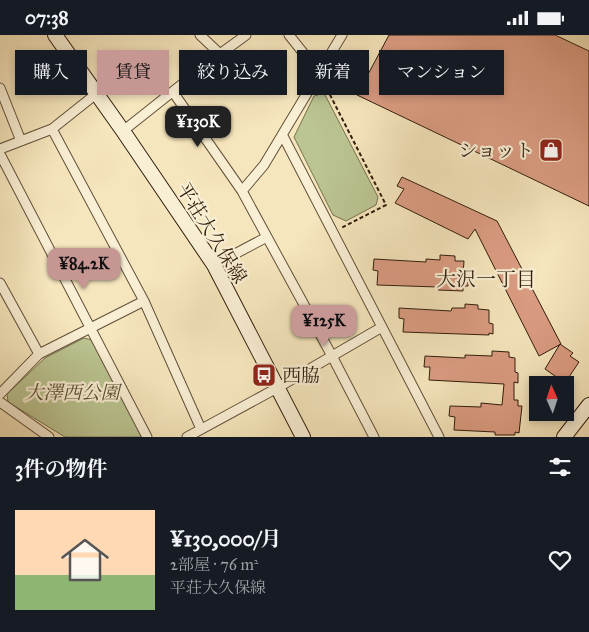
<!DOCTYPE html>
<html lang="ja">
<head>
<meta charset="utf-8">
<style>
  :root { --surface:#171b24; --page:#242831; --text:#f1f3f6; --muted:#9ea1a6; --accent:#c59692 }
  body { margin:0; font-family:"IM FELL Great Primer","Noto Serif JP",serif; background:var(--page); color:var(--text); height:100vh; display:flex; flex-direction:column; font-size:19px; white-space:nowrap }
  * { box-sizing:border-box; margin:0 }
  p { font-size:16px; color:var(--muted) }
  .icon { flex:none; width:28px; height:28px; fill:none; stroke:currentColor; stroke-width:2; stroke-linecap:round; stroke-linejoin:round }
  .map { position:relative; height:402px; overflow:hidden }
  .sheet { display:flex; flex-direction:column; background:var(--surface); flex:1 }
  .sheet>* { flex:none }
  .top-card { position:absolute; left:15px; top:15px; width:560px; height:45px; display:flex; gap:10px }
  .needle { width:32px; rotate:357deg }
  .controls { position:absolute; left:529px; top:341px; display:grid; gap:10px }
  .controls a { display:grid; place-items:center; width:45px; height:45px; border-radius:0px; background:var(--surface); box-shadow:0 2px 8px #0003; font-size:25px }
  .price { position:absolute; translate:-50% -42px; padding:0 11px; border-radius:10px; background:var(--accent); color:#111; font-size:16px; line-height:32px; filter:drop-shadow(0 1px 2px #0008) }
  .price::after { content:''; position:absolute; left:50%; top:30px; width:15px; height:11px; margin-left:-8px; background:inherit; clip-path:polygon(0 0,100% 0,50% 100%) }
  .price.active { background:#222; color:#fff }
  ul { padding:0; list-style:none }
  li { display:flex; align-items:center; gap:15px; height:125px; padding:0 15px }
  li span { display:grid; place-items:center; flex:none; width:140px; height:100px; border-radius:0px; color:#555 }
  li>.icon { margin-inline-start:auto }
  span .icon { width:60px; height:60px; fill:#fffc; stroke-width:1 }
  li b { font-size:21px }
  h2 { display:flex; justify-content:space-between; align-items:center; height:60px; padding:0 15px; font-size:21px }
  .pill { padding:0 18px; border-radius:0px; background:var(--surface); box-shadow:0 2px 8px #0003; font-size:18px; line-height:45px }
  .pill.active { background:var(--accent); color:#111 }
  .status { display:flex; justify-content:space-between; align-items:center; height:35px; padding:0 25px; background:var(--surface); direction:ltr }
  .status svg { height:14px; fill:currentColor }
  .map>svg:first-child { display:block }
  .green { fill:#bbc592; stroke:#76714f }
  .building { fill:#dc9d83; stroke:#311d0c }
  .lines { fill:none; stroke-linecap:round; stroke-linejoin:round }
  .street-casing { stroke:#624f38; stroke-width:11 }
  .secondary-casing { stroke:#311d0c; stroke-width:16 }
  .path { stroke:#311d0c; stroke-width:2; stroke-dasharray:4 2.5; stroke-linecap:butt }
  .street { stroke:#f9efd4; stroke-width:9 }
  .secondary { stroke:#f9efd4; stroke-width:14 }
  .labels { text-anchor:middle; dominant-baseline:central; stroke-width:4.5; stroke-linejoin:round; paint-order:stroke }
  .poi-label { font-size:19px; fill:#311d0c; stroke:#f9efd4; text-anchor:end }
  .street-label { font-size:19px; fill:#311d0c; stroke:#f9efd4 }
  .park-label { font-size:19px; font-style:italic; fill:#5a4f34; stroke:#f9efd4 }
  .neighbourhood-label { font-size:20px; fill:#311d0c; stroke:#f9efd4 }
</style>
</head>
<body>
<div class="status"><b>07:38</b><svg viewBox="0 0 49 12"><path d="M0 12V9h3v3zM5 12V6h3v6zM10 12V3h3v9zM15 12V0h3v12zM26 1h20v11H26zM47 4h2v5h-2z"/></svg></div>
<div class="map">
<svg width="589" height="402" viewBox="0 0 589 402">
  <rect width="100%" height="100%" fill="#f6e6bd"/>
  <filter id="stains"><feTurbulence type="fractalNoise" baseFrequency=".004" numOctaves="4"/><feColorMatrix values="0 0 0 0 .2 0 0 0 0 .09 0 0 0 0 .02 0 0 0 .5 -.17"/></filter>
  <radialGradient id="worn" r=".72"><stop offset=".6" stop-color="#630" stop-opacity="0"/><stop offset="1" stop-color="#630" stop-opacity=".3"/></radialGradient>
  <path class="green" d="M324,58L378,162L376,170L346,186L333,180L294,102L314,61Z
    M84,303L92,305L142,402H65L8,367L7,359L45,323Z"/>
  <path class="building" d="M389,0H555L589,16V171L357,60Z
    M402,142L497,186L561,309L539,321L475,194L468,204L395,168L404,154L397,151Z
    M440,220L455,221V226H464L463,240H468V251H463V256L438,255V252L377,250L378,236L373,235L374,224L426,227V224L440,225Z
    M465,269L478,270V274L489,275V288L493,289V299L489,298V300L403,297L404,284L399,283V273L451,276L452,273H465Z
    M560,309L573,318L570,321L579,327L565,348L545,334Z
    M492,316L509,317V322L515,323V337L518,338V348L514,347V365H518V371H522L519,398L515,397V400H495V397L454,395L455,382L449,381L450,371L481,372V368L502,370L504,349L429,345L430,332H424L425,321L465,323V320L492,321Z"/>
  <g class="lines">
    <g class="street-casing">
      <path id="street" d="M289,0L320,39
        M220,19L246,0
        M0,53L21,106
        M173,57L242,156
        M52,94L144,266L201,394
        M123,96L220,19L200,0
        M283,101L439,402
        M0,114L52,94L96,59
        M0,119L147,402
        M267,202L332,321L374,402
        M214,230L267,202L242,156L264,130L342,0
        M0,248L39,319
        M0,359L39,319L144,266
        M0,367L49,402
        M187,402L277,353L382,292"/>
    </g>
    <g class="secondary-casing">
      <path id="secondary" d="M55,0L123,96L214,230L303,402
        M564,402L589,370"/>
    </g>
    <path class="path" d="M324,48L386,170L341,193"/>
    <use href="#street" class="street"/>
    <use href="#secondary" class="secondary"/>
  </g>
  <defs>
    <g id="shop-square" transform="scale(1.25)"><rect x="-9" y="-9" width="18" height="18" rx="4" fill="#8f2418" stroke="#f9efd4"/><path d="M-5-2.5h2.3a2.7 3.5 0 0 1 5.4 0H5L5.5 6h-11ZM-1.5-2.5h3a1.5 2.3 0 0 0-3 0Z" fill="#fff"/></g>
    <g id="bus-square" transform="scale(1.25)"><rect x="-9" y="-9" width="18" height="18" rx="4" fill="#8f2418" stroke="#f9efd4"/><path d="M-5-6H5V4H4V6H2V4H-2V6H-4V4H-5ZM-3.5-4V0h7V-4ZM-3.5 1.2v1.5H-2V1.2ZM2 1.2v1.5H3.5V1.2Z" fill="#fff"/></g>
  </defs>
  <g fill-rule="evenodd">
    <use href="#shop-square" x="551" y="115"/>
    <use href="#bus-square" x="264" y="340"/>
  </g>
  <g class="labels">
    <g class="poi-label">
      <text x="534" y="115">ショット</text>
      <text x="282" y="340" text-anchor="start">西脇</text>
    </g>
    <g class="street-label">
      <text transform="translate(212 198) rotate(58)">平荘大久保線</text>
    </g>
    <g class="park-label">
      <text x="72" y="357">大澤西公園</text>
    </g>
    <g class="neighbourhood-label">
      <text x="486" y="244">大沢一丁目</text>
    </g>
  </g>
  <rect width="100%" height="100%" filter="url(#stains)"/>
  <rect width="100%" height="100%" fill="url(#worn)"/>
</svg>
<div class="controls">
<a><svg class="needle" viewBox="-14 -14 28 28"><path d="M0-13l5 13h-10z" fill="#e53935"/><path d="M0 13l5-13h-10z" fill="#9ea1a6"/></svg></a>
</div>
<b class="price active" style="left:198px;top:113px">¥130K</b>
<b class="price" style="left:84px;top:255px">¥84.2K</b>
<b class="price" style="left:324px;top:312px">¥125K</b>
<div class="top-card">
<a class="pill">購入</a>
<a class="pill active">賃貸</a>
<a class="pill">絞り込み</a>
<a class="pill">新着</a>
<a class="pill">マンション</a>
</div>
</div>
<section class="sheet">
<h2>3件の物件<svg class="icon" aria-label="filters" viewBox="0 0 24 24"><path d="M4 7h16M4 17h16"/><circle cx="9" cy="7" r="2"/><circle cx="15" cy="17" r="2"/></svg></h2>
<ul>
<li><span style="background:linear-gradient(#ffd9b3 65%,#8fb573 0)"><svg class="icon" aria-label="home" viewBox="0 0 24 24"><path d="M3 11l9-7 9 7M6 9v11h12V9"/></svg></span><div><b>¥130,000/月</b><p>2部屋 · 76 m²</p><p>平荘大久保線</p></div><svg class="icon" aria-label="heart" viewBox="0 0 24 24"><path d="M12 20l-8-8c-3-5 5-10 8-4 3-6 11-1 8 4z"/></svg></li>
</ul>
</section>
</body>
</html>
